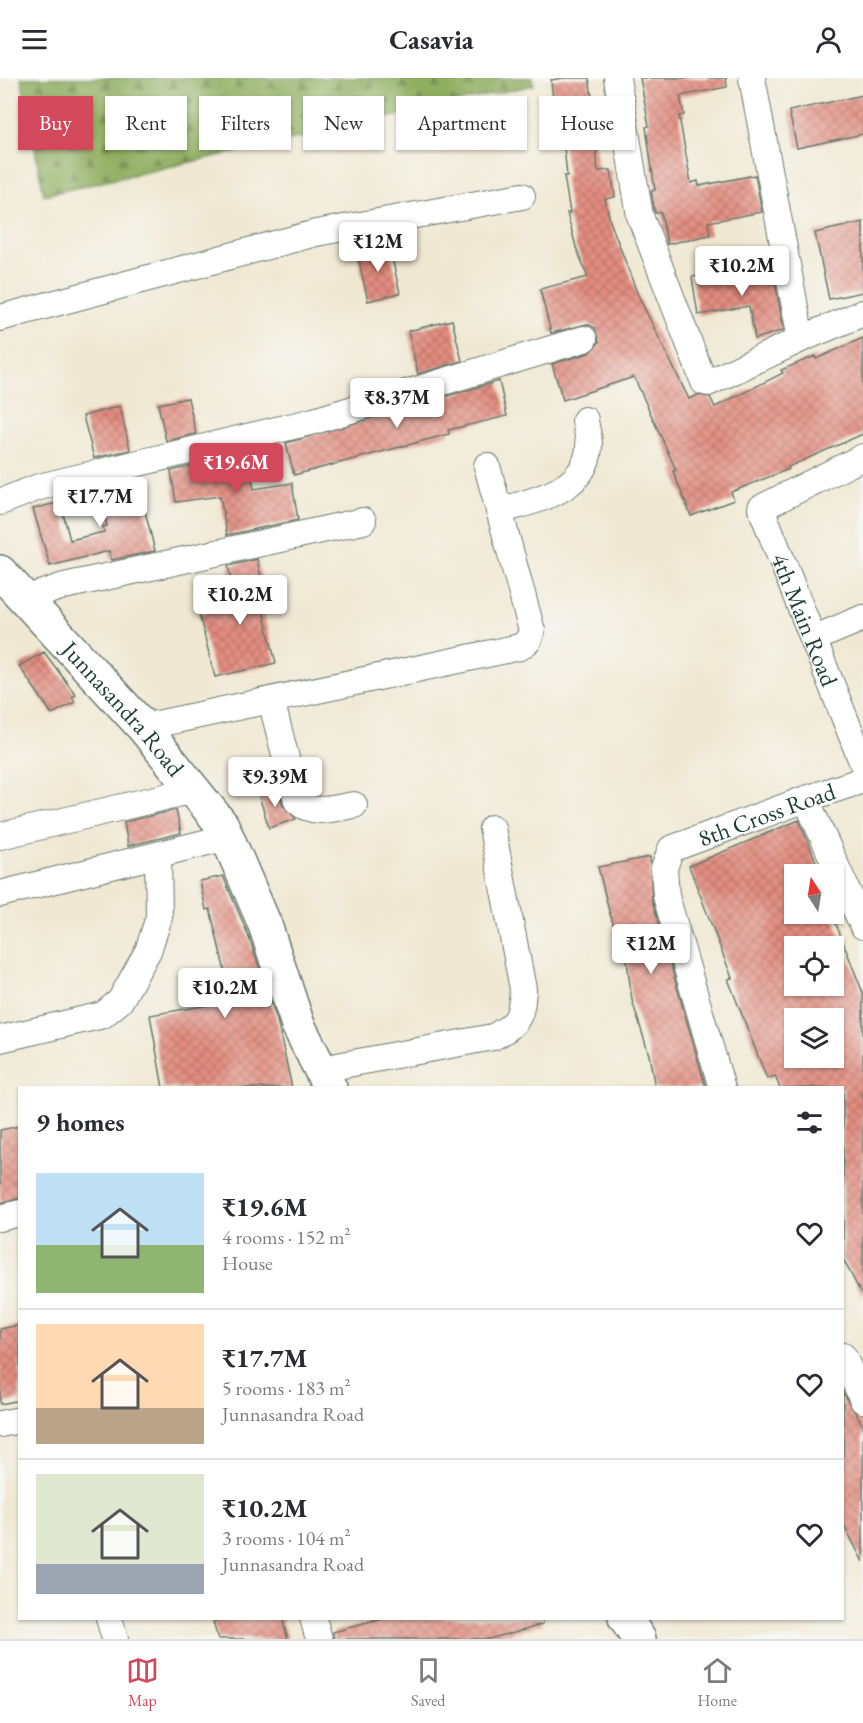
<!DOCTYPE html>
<html lang="en">
<head>
<meta charset="utf-8">
<style>
  :root { --surface:#fff; --page:#f2f2f3; --text:#2b2b33; --muted:#7c7c81; --line:#e1e1e2; --accent:#d1495b }
  body { margin:0; font-family:"EB Garamond",serif; background:var(--page); color:var(--text); height:100vh; display:flex; flex-direction:column; font-size:22px; white-space:nowrap }
  * { box-sizing:border-box; margin:0 }
  p { font-size:20px; color:var(--muted) }
  .icon { flex:none; width:33px; height:33px; fill:none; stroke:currentColor; stroke-width:2; stroke-linecap:round; stroke-linejoin:round }
  .map { position:relative; flex:1; overflow:hidden }
  .drawer { position:absolute; left:18px; top:1008px; width:826px; height:534px; display:flex; flex-direction:column; background:var(--surface); border-radius:0px; box-shadow:0 2px 4px #0004 }
  .drawer>* { flex:none }
  .top-card { position:absolute; left:18px; top:18px; width:828px; height:54px; display:flex; gap:12px }
  .needle { width:39px; rotate:348deg }
  .controls { position:absolute; left:784px; top:786px; display:grid; gap:12px }
  .controls a { display:grid; place-items:center; width:60px; height:60px; border-radius:0px; background:var(--surface); box-shadow:0 2px 4px #0004; font-size:30px }
  .price { position:absolute; translate:-50% -51px; padding:0 14px; border-radius:6px; background:#fff; color:#222; font-size:20px; line-height:39px; filter:drop-shadow(0 2px 3px #0008) }
  .price::after { content:''; position:absolute; left:50%; top:36px; width:18px; height:14px; margin-left:-9px; background:inherit; clip-path:polygon(0 0,100% 0,50% 100%) }
  .price.active { background:var(--accent); color:#fff }
  ul { padding:0; list-style:none }
  li { display:flex; align-items:center; gap:18px; height:150px; padding:0 18px }
  li+li { border-top:2px solid var(--line) }
  li span { display:grid; place-items:center; flex:none; width:168px; height:120px; border-radius:0px; color:#555 }
  li>.icon { margin-inline-start:auto }
  span .icon { width:72px; height:72px; fill:#fffc; stroke-width:1 }
  li b { font-size:26px }
  h2 { display:flex; justify-content:space-between; align-items:center; height:72px; padding:0 18px; font-size:26px }
  .pill { padding:0 21px; border-radius:0px; background:var(--surface); box-shadow:0 2px 4px #0004; font-size:21px; line-height:54px }
  .pill.active { background:var(--accent); color:#fff }
  header { display:flex; justify-content:space-between; align-items:center; height:78px; padding:0 18px; background:var(--surface); font-size:27px; font-weight:700 }
  .tabs { display:flex; justify-content:space-around; align-items:center; height:84px; border-top:2px solid var(--line); background:var(--surface); font-size:16px; color:var(--muted) }
  .tabs a { display:grid; justify-items:center; gap:3px }
  .tabs .active { color:var(--accent) }
  .map>svg:first-child { display:block }
  .forest { fill:url(#forest-firs); stroke:#58764a; stroke-width:1.5 }
  .building { fill:url(#building-cross-hatch); fill-rule:evenodd }
  .lines { fill:none; stroke-linecap:round; stroke-linejoin:round }
  .street-casing { stroke:#68796c; stroke-width:28 }
  .secondary-casing { stroke:#68796c; stroke-width:36 }
  .street { stroke:#fff; stroke-width:26 }
  .secondary { stroke:#fff; stroke-width:33 }
  .labels { text-anchor:middle; dominant-baseline:central; stroke-width:6; stroke-linejoin:round; paint-order:stroke }
  .street-label { font-size:24px; fill:#1f3d34; stroke:#f6f6f2 }
</style>
</head>
<body>
<header><svg class="icon" aria-label="menu" viewBox="0 0 24 24"><path d="M4 6h16M4 12h16M4 18h16"/></svg>Casavia<svg class="icon" aria-label="person" viewBox="0 0 24 24"><circle cx="12" cy="8" r="4"/><path d="M4 21q1-7 8-7t8 7"/></svg></header>
<div class="map">
<svg width="863" height="1561" viewBox="0 0 863 1561">
  <defs>
    <pattern id="forest-firs" width="22" height="20" patternUnits="userSpaceOnUse" patternTransform="scale(1.5)"><rect width="22" height="20" fill="#90ae61"/><path d="M5 1l3.5 6h-7zM16 11l3.5 6h-7z" fill="#758f51"/></pattern>
    <pattern id="building-cross-hatch" width="8" height="8" patternUnits="userSpaceOnUse" patternTransform="scale(1.5)"><rect width="8" height="8" fill="#e48d80"/><path d="M0 0l8 8M0 8l8-8" fill="none" stroke="#b8746a"/></pattern>
  </defs>
  <rect width="100%" height="100%" fill="#f6f6f2"/>
  <filter id="ink" filterUnits="userSpaceOnUse"><feTurbulence type="fractalNoise" baseFrequency=".0167" numOctaves="2"/><feDisplacementMap in="SourceGraphic" scale="12" xChannelSelector="R" yChannelSelector="G"/><feConvolveMatrix kernelMatrix="1 2 1 2 8 2 1 2 1" color-interpolation-filters="sRGB"/></filter>
  <filter id="wash" filterUnits="userSpaceOnUse"><feTurbulence type="fractalNoise" baseFrequency=".008" numOctaves="4" result="noise"/><feDisplacementMap in="SourceGraphic" scale="24" xChannelSelector="R" yChannelSelector="G"/><feGaussianBlur stdDeviation="1.35" result="paint"/><feColorMatrix in="noise" values="0 0 0 0 0 0 0 0 0 0 0 0 0 0 0 0 0 1.4 0 .05"/><feComposite in="paint" operator="in"/></filter>
  <g filter="url(#wash)">
    <rect width="100%" height="100%" fill="#f0e8d3"/>
    <path class="forest" d="M21,0H532L534,7L44,117Z"/>
    <g id="blocks">
      <path class="building" d="M564,0H589L598,55H594L598,93L611,92L615,119L605,121L610,143L638,217L689,321L698,317L710,319L715,329L783,295L781,292L815,278L816,281L863,260V356L788,389L789,391L731,414L734,422L691,438L673,393L676,392L634,299L563,322L552,286L589,275L599,264L595,250L587,246L551,255L540,211L588,199L576,169L567,135H570L564,98H567L563,59L558,31L554,32L551,2Z
        M640,0H726L727,9L680,18L684,37L679,38L691,105L698,103L699,108L755,97L762,134L708,144L710,157L667,166L661,134L655,135L651,113L655,112L646,49L649,48Z
        M863,17V56L797,70L789,33Z
        M863,144V214L829,221L815,155Z
        M389,167L400,215L368,223L357,174Z
        M772,189L784,252L755,261L749,228L698,237L692,199L732,192L733,196Z
        M452,242L462,283L418,296L408,253Z
        M499,303L507,338L448,352L449,356L294,397L286,365Z
        M188,320L196,356L166,363L158,326Z
        M120,328L130,372L94,380L83,338Z
        M247,375L254,411L292,405L298,442L227,457L220,418L176,424L171,393Z
        M137,401L155,473L111,482L109,473L50,488L33,431L60,424L70,462L104,454L103,449L107,448L98,412Z
        M257,481L265,516L259,517L276,585L215,599L199,536L237,527L228,488Z
        M44,574L76,617L72,619L75,624L52,636L19,588Z
        M278,709L283,727L296,741L269,750L258,715Z
        M176,732L181,755L128,768L124,744Z
        M799,742L821,796H795V836H832L863,915V1219L843,1181V1010H780L775,998L767,1001L728,901L732,900L689,788ZM795,868H834V908H795ZM795,940H834V980H795Z
        M650,779L652,822L706,1010H655L649,977L632,922L626,875H623L609,833L598,789Z
        M223,798L247,854L277,942L292,1010H163L150,937L232,923L210,831L206,832L200,803Z
        M20,1048V1120L0,1125V1052Z
        M20,1247V1322L0,1326V1251Z
        M843,1314L863,1347V1484L843,1445Z
        M224,1540H282L288,1561H218L213,1544Z
        M386,1540H542L543,1546L489,1561H334L333,1554Z"/>
    </g>
  </g>
  <g filter="url(#ink)">
    <use href="#blocks" fill-opacity="0" stroke="#68796c" stroke-width="1.5"/>
    <g class="lines">
      <g class="street-casing">
        <g id="street">
          <path d="M617,0L640,138L704,304L708,305L801,261L863,235"/>
          <path d="M752,0L801,261"/>
          <path d="M0,240L316,155L522,118"/>
          <path id="s1" d="M863,379L761,430L863,686"/>
          <path d="M0,424L39,409L314,343L584,261"/>
          <path d="M499,433C534,422 585,414 589,370C590,361 586,351 585,342"/>
          <path d="M27,520L64,508L363,443"/>
          <path d="M813,561L863,540"/>
          <path d="M271,622L297,723C313,738 334,730 354,727"/>
          <path d="M143,649L520,569L528,563L532,553L487,388"/>
          <path d="M806,721L863,848"/>
          <path d="M0,758L194,712"/>
          <path d="M0,816L228,759"/>
          <path d="M0,961L103,937L120,923L148,873L159,839L158,777"/>
          <path d="M321,991L493,959C519,945 521,940 523,911L492,750"/>
          <path id="s2" d="M722,1010L666,818L664,790L671,771L806,721L863,702"/>
          <path d="M0,1140L20,1135"/>
          <path d="M843,1278L863,1322"/>
          <path d="M0,1346L20,1342"/>
          <path d="M109,1540L115,1561"/>
          <path d="M313,1540L319,1561"/>
        </g>
      </g>
      <g class="secondary-casing">
        <g id="secondary">
          <path id="s3" d="M0,494L143,649L222,747L265,847L298,947L330,1010"/>
          <path d="M625,1540L639,1561"/>
        </g>
      </g>
      <use href="#street" class="street"/>
      <use href="#secondary" class="secondary"/>
    </g>
  </g>
  <g class="labels">
    <g class="street-label">
      <text stroke="none"><textPath href="#s1" startOffset="234">4th Main Road</textPath></text>
      <text stroke="none"><textPath href="#s3" startOffset="184">Junnasandra Road</textPath></text>
      <text stroke="none"><textPath href="#s2" startOffset="350">8th Cross Road</textPath></text>
    </g>
  </g>
</svg>
<div class="controls">
<a><svg class="needle" viewBox="-14 -14 28 28"><path d="M0-13l5 13h-10z" fill="#e53935"/><path d="M0 13l5-13h-10z" fill="#7c7c81"/></svg></a>
<a><svg class="icon" aria-label="locate" viewBox="0 0 24 24"><circle cx="12" cy="12" r="6"/><path d="M12 2v4M12 18v4M2 12h4M18 12h4"/></svg></a>
<a><svg class="icon" aria-label="layers" viewBox="0 0 24 24"><path d="M12 4l9 5-9 5-9-5zM3 14l9 5 9-5"/></svg></a>
</div>
<b class="price" style="left:378px;top:195px">₹12M</b>
<b class="price" style="left:742px;top:219px">₹10.2M</b>
<b class="price" style="left:397px;top:351px">₹8.37M</b>
<b class="price active" style="left:236px;top:416px">₹19.6M</b>
<b class="price" style="left:100px;top:450px">₹17.7M</b>
<b class="price" style="left:240px;top:548px">₹10.2M</b>
<b class="price" style="left:275px;top:730px">₹9.39M</b>
<b class="price" style="left:651px;top:897px">₹12M</b>
<b class="price" style="left:225px;top:941px">₹10.2M</b>
<div class="top-card">
<a class="pill active">Buy</a>
<a class="pill">Rent</a>
<a class="pill">Filters</a>
<a class="pill">New</a>
<a class="pill">Apartment</a>
<a class="pill">House</a>
</div>
<section class="drawer">
<h2>9 homes<svg class="icon" aria-label="filters" viewBox="0 0 24 24"><path d="M4 7h16M4 17h16"/><circle cx="9" cy="7" r="2"/><circle cx="15" cy="17" r="2"/></svg></h2>
<ul>
<li><span style="background:linear-gradient(#bfe0f5 60%,#8fb573 0)"><svg class="icon" aria-label="home" viewBox="0 0 24 24"><path d="M3 11l9-7 9 7M6 9v11h12V9"/></svg></span><div><b>₹19.6M</b><p>4 rooms · 152 m²</p><p>House</p></div><svg class="icon" aria-label="heart" viewBox="0 0 24 24"><path d="M12 20l-8-8c-3-5 5-10 8-4 3-6 11-1 8 4z"/></svg></li>
<li><span style="background:linear-gradient(#ffd9b3 70%,#b9a48a 0)"><svg class="icon" aria-label="home" viewBox="0 0 24 24"><path d="M3 11l9-7 9 7M6 9v11h12V9"/></svg></span><div><b>₹17.7M</b><p>5 rooms · 183 m²</p><p>Junnasandra Road</p></div><svg class="icon" aria-label="heart" viewBox="0 0 24 24"><path d="M12 20l-8-8c-3-5 5-10 8-4 3-6 11-1 8 4z"/></svg></li>
<li><span style="background:linear-gradient(#dfe7d0 75%,#9aa5b1 0)"><svg class="icon" aria-label="home" viewBox="0 0 24 24"><path d="M3 11l9-7 9 7M6 9v11h12V9"/></svg></span><div><b>₹10.2M</b><p>3 rooms · 104 m²</p><p>Junnasandra Road</p></div><svg class="icon" aria-label="heart" viewBox="0 0 24 24"><path d="M12 20l-8-8c-3-5 5-10 8-4 3-6 11-1 8 4z"/></svg></li>
</ul>
</section>
</div>
<nav class="tabs">
<a class="active"><svg class="icon" aria-label="map" viewBox="0 0 24 24"><path d="M3 6l6-2 6 2 6-2v14l-6 2-6-2-6 2zM9 4v14M15 6v14"/></svg>Map</a>
<a><svg class="icon" aria-label="saved" viewBox="0 0 24 24"><path d="M7 4h10v16l-5-4-5 4z"/></svg>Saved</a>
<a><svg class="icon" aria-label="home" viewBox="0 0 24 24"><path d="M3 11l9-7 9 7M6 9v11h12V9"/></svg>Home</a>
</nav>
</body>
</html>
